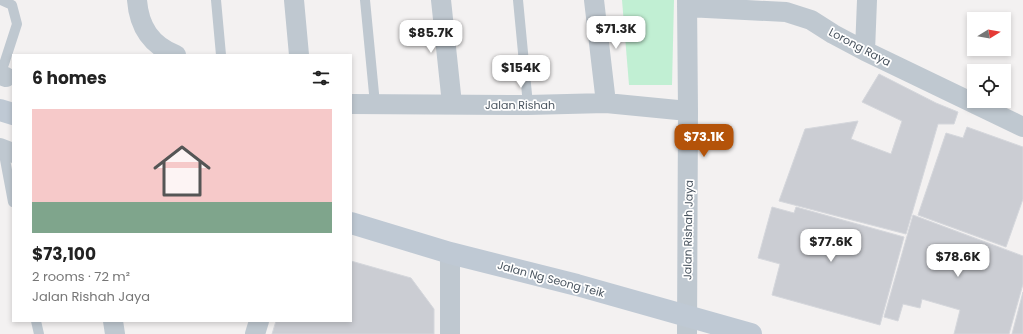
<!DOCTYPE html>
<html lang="en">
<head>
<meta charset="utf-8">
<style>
  :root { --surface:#fff; --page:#f2f2f2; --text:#222; --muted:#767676; --accent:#b45309 }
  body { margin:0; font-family:Poppins,sans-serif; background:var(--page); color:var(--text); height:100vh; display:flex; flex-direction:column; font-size:15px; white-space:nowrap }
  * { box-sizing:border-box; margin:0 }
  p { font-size:13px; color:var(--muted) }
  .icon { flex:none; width:22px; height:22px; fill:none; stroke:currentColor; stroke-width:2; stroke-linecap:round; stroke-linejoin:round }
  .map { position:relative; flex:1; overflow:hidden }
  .drawer { position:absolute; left:12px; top:54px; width:340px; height:268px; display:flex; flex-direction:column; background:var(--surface); border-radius:0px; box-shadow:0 2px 6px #0003 }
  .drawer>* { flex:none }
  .needle { width:26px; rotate:79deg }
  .fabs { position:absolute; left:967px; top:12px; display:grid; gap:8px }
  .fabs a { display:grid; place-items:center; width:44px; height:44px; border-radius:0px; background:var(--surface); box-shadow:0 2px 6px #0003; font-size:20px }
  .price { position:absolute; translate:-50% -34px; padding:0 9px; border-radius:8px; background:#fff; color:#222; font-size:13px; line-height:26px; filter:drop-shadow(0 1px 2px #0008) }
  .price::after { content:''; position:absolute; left:50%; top:24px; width:12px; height:9px; margin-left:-6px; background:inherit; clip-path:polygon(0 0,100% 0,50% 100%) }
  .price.on { background:var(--accent); color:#fff }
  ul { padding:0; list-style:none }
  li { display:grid; align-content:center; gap:8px; height:212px; padding:0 20px }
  li span { display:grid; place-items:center; height:124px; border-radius:0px; color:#555 }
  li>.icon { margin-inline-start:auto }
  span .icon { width:72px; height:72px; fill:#fffc; stroke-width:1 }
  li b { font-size:17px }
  h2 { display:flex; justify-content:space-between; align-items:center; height:48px; padding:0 20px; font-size:17px }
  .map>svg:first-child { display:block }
  .green { fill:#c1efd3 }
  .building { fill:#cbcdd3; stroke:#d5d7dc }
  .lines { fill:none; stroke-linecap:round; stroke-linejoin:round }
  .service { stroke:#bfc8d0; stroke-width:10 }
  .minor { stroke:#bfc8d0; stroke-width:20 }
  .secondary { stroke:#bfc9d4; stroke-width:22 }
  .labels { text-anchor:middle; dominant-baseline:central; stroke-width:3.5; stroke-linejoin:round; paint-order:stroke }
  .street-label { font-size:11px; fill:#49545f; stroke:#fff }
</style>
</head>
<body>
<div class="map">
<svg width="1023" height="334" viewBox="0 0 1023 334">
  <rect width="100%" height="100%" fill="#f3f1f1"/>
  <path class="green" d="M622,0H674L672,85H629Z"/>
  <path class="building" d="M879,74L936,103L958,112L954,124H938L906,234L779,201L805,129L858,121L851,139L891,154L902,121L862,102Z
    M967,127L1023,147V199L1006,247L918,215L946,133L963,138Z
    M772,207L794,213L796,207L904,237L880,325L772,295L780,264L758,258Z
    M913,215L1023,256V284L1009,334H954L960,310L922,299L920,308L903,304L898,321L884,317Z
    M351,261L411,278L434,309V334H272L276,321H351Z
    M1023,292V334H1012Z"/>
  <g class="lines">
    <path class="service" d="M216,0L221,55
      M365,0L375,104
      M518,0L528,105
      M0,71L4,64L17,24L12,5L1,0
      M3,149L13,202
      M36,321L39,334"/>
    <path class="minor" d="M137,0C139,27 151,45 176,55
      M294,0L299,55
      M441,0L452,104
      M594,0L606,103
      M687,0L688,111L687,334
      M687,7L786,12L811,20L833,34L865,51L1023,127
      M865,51L867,0
      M0,75L6,77
      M351,104L528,105L606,103L688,111
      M0,148L13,153
      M450,253V334
      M113,321L115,334
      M255,334L259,321"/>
    <path class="secondary" d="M0,110L13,114
      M351,223L450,253L577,285L751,334"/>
  </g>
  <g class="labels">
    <g class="street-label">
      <text transform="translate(860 47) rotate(28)">Lorong Raya</text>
      <text x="520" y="105">Jalan Rishah</text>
      <text transform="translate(688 230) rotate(-89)">Jalan Rishah Jaya</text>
      <text transform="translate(551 279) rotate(15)">Jalan Ng Seong Teik</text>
    </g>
  </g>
</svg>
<div class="fabs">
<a><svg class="needle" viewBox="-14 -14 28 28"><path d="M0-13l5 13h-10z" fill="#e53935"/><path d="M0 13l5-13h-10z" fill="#767676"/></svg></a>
<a><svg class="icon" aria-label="locate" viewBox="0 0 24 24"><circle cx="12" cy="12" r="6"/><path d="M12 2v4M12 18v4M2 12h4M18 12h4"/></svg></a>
</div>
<b class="price" style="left:616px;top:50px">$71.3K</b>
<b class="price" style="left:431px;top:54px">$85.7K</b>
<b class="price" style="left:521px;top:89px">$154K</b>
<b class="price on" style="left:704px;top:158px">$73.1K</b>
<b class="price" style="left:831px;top:263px">$77.6K</b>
<b class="price" style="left:958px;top:278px">$78.6K</b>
<section class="drawer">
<h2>6 homes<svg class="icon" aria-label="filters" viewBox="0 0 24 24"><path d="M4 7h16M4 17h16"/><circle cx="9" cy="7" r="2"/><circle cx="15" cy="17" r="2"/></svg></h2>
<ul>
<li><span style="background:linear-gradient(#f6c9c9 75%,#7fa58c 0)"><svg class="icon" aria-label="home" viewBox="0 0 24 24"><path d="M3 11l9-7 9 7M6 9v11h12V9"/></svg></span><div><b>$73,100</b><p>2 rooms · 72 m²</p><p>Jalan Rishah Jaya</p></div></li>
</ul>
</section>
</div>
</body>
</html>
